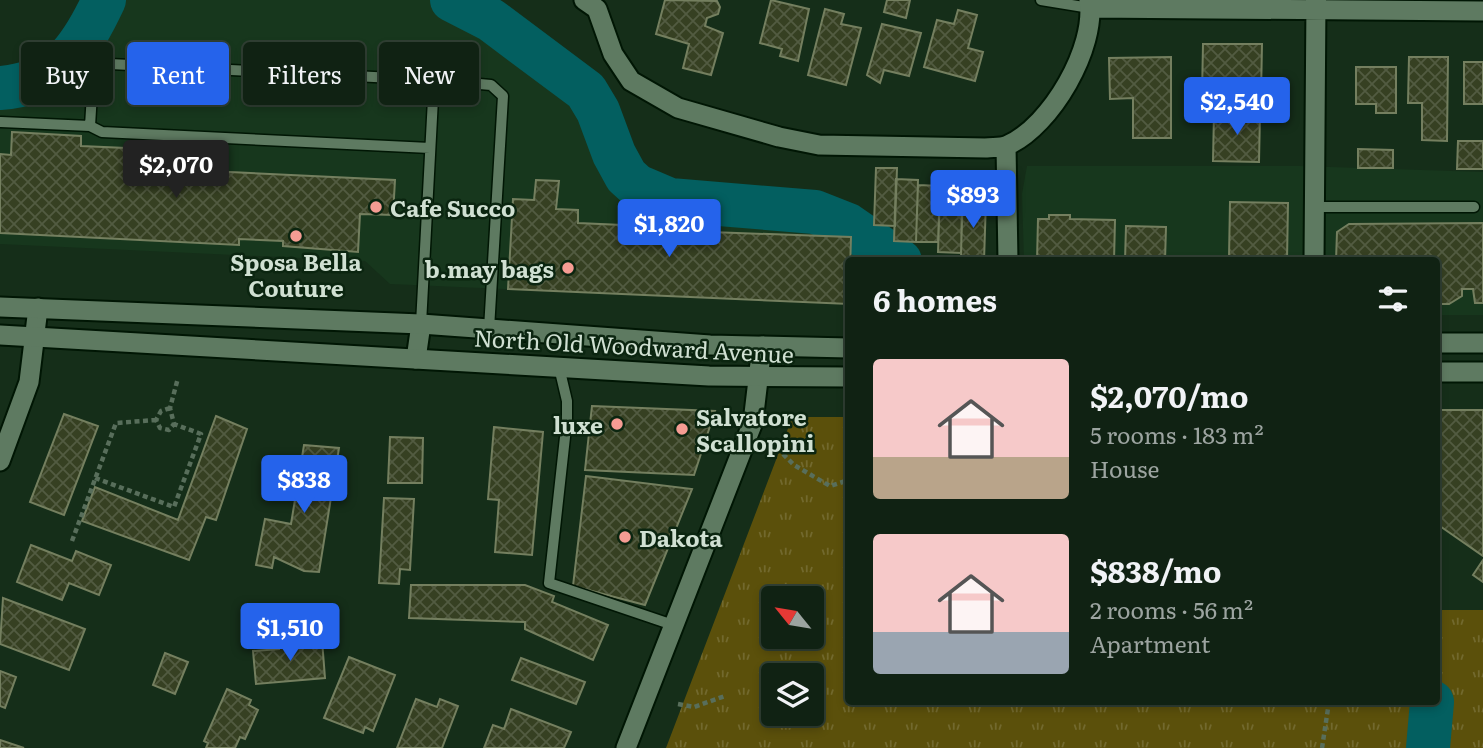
<!DOCTYPE html>
<html lang="en">
<head>
<meta charset="utf-8">
<style>
  :root { --surface:#102213; --page:#192a1c; --text:#f1f3f6; --muted:#9ca4a0; --line:#303f33; --accent:#2563eb }
  body { margin:0; font-family:Literata,serif; background:var(--page); color:var(--text); height:100vh; display:flex; flex-direction:column; font-size:26px; white-space:nowrap }
  * { box-sizing:border-box; margin:0 }
  p { font-size:23px; color:var(--muted) }
  .icon { flex:none; width:38px; height:38px; fill:none; stroke:currentColor; stroke-width:2; stroke-linecap:round; stroke-linejoin:round }
  .map { position:relative; flex:1; overflow:hidden }
  .drawer { position:absolute; left:845px; top:257px; width:595px; height:448px; display:flex; flex-direction:column; background:var(--surface); border-radius:7px; box-shadow:0 4px 10px #0003,0 0 0 2px var(--line) }
  .drawer>* { flex:none }
  .guide { position:absolute; left:21px; top:42px; width:665px; height:63px; display:flex; gap:14px }
  .needle { width:46px; rotate:300deg }
  .fabs { position:absolute; left:761px; top:586px; display:grid; gap:14px }
  .fabs a { display:grid; place-items:center; width:63px; height:63px; border-radius:7px; background:var(--surface); box-shadow:0 4px 10px #0003,0 0 0 2px var(--line); font-size:35px }
  .price { position:absolute; translate:-50% -60px; padding:0 16px; border-radius:7px; background:var(--accent); color:#fff; font-size:23px; line-height:46px; filter:drop-shadow(0 2px 4px #0008) }
  .price::after { content:''; position:absolute; left:50%; top:42px; width:21px; height:16px; margin-left:-10px; background:inherit; clip-path:polygon(0 0,100% 0,50% 100%) }
  .price.active { background:#222; color:#fff }
  ul { padding:0; list-style:none }
  li { display:flex; align-items:center; gap:21px; height:175px; padding:0 28px }
  li span { display:grid; place-items:center; flex:none; width:196px; height:140px; border-radius:7px; color:#555 }
  li>.icon { margin-inline-start:auto }
  span .icon { width:84px; height:84px; fill:#fffc; stroke-width:1 }
  li b { font-size:30px }
  h2 { display:flex; justify-content:space-between; align-items:center; height:84px; padding:0 28px; font-size:30px }
  .chip { padding:0 24px; border-radius:7px; background:var(--surface); box-shadow:0 4px 10px #0003,0 0 0 2px var(--line); font-size:24px; line-height:63px }
  .chip.active { background:var(--accent); color:#fff }
  .map>svg:first-child { display:block }
  .built { fill:#17371d }
  .park { fill:url(#park-tufts); fill-rule:evenodd }
  .lines { fill:none; stroke-linecap:round; stroke-linejoin:round }
  .river { stroke:#035f60; stroke-width:44 }
  .building { fill:url(#building-cross-hatch); stroke:#747f5f; stroke-width:2 }
  .service-casing { stroke:#001604; stroke-width:13 }
  .minor-casing { stroke:#001604; stroke-width:23 }
  .tertiary-casing { stroke:#001604; stroke-width:23 }
  .path { stroke:#586e5b; stroke-width:4.5; stroke-dasharray:5 3.5; stroke-linecap:butt }
  .service { stroke:#5e7a61; stroke-width:10 }
  .minor { stroke:#5e7a61; stroke-width:19 }
  .tertiary { stroke:#5e7a61; stroke-width:19 }
  .poi-dot { fill:#f59c93; stroke:#0b2510; stroke-width:2.5 }
  .labels { text-anchor:middle; dominant-baseline:central; stroke-width:5; stroke-linejoin:round; paint-order:stroke }
  .poi-label { font-size:23px; font-weight:bold; fill:#d0e0d2; stroke:#0b2510; text-anchor:start }
  .street-label { font-size:23px; fill:#d0e0d2; stroke:#0b2510 }
</style>
</head>
<body>
<div class="map">
<svg width="1483" height="748" viewBox="0 0 1483 748">
  <defs>
    <pattern id="park-tufts" width="24" height="20" patternUnits="userSpaceOnUse" patternTransform="scale(1.75)"><rect width="24" height="20" fill="#5b500b"/><path d="M3 7l-1-3M5 7V3M7 7l1-3M15 17l-1-3M17 17v-4M19 17l1-3" fill="none" stroke="#72692e"/></pattern>
    <pattern id="building-cross-hatch" width="8" height="8" patternUnits="userSpaceOnUse" patternTransform="scale(1.75)"><rect width="8" height="8" fill="#364022"/><path d="M0 0l8 8M0 8l8-8" fill="none" stroke="#525b41"/></pattern>
  </defs>
  <rect width="100%" height="100%" fill="#152e19"/>
  <path class="built" d="M104,0H452L491,20L586,91L598,111L614,154L626,176L637,186L655,195L848,225L891,261H849V304L390,284L365,261L0,244V88L37,81L59,67L81,45Z
    M1027,166H1300L1483,172V315H1437V261H1024L1022,194Z"/>
  <path class="park" d="M800,417H849V702H1437V610H1483V748H666L792,418ZM774,598H812V637H774ZM774,676H812V714H774Z"/>
  <g class="lines">
    <path class="river" d="M452,0L491,20L586,91L598,111L614,154L626,176L637,186L670,200L815,212L848,225L900,261
      M0,88C58,84 81,49 104,0
      M1428,748L1432,702"/>
  </g>
  <path class="building" d="M665,0L717,1L720,7L718,14L707,18L705,26L723,33L711,75L683,68L689,44L656,34Z
    M771,0L809,9L798,61L780,56L782,49L760,43Z
    M887,0H910L906,18L884,12Z
    M825,9L844,14L841,24L861,28L846,85L808,75Z
    M958,10L977,15L968,48L983,52L975,81L924,67L937,20L954,24Z
    M882,24L921,33L909,76L884,70L880,83L867,75Z
    M1203,44H1262L1261,95L1202,94Z
    M1171,57V138H1133V98L1110,99L1109,58Z
    M1409,57H1448L1447,141L1422,140V103H1408Z
    M1464,62H1483V104H1464Z
    M1356,67H1396V113H1376V104H1356Z
    M1214,113H1260L1259,162L1213,161Z
    M12,132L81,136V146L126,148L125,167L395,180L393,215L360,214L358,252L283,246V241L239,239V245L0,233V154L11,155Z
    M1458,141H1483V169H1457Z
    M1358,149L1393,150V168H1358Z
    M876,168H897L895,226L874,225Z
    M896,179L918,180L916,242L894,241Z
    M536,180L559,181L556,209L578,210V223L667,227V240L711,242V232L851,237L849,304L508,289L513,199L534,200Z
    M918,185L940,186L938,242H916Z
    M940,192H963L961,253L938,252Z
    M962,199L986,200L984,261H961Z
    M1230,202L1288,203L1287,261H1179L1180,256L1229,257Z
    M1049,215H1070V219L1115,220L1114,261H1037L1038,219H1049Z
    M1483,223V303H1475L1473,289H1462V296L1449,304H1437V261H1336L1337,232L1349,224Z
    M1126,226L1166,227L1165,261H1125Z
    M592,406L715,411L694,475L585,470Z
    M1437,410H1483V556L1437,524Z
    M64,414L98,426L64,515L30,502Z
    M216,416L247,429L216,520L206,517L189,560L82,521L95,487L178,520Z
    M494,427L543,432L532,555L495,552L499,500L488,499Z
    M390,437L423,438L422,483H388Z
    M304,445L339,448L319,572L304,571L274,557L272,568L256,565L265,519L291,524Z
    M586,476L692,489L645,605L573,586Z
    M384,498L414,499L410,570L400,569L399,584L379,583Z
    M31,545L72,561L76,551L111,565L99,595L69,583L62,600L17,582Z
    M1483,560V582L1473,575Z
    M411,585H525L554,596L552,602L608,625L593,660L525,629V622L409,618Z
    M3,598L85,629L69,670L0,644Z
    M322,640L325,678L256,684L253,651L279,649V643Z
    M165,653L188,662L175,694L153,685Z
    M349,657L395,675L373,731L365,727L363,733L324,718Z
    M521,658L585,682L576,704L512,680Z
    M0,671L16,677L5,708L0,706Z
    M227,689L251,700L249,705L258,710L245,739L240,737L235,748H206L208,743L204,741Z
    M416,699L437,707L440,699L458,706L442,748H397Z
    M511,709L571,732L564,748H484L493,725L504,729Z
    M0,740L24,748H0Z"/>
  <g class="lines">
    <g class="service-casing">
      <path id="service" d="M1041,0L1090,8
        M434,80L491,85L503,96L489,329
        M1,122L90,126
        M1314,207H1474
        M421,324L434,80L110,64L103,65L93,77L90,126L102,132L430,148
        M559,367L567,401V419L549,583L673,625"/>
    </g>
    <g class="minor-casing">
      <path id="minor" d="M584,0L597,9L613,54L631,81L678,108L779,137L819,145L986,148C993,147 1002,148 1008,145C1051,126 1097,47 1089,0
        M1091,8L1483,11
        M1006,146L1008,261
        M1314,261L1316,0
        M416,359L421,324
        M0,461L29,382L38,308
        M626,748L753,422L762,346"/>
    </g>
    <g class="tertiary-casing">
      <path id="tertiary" d="M0,307L421,324L710,345L849,348
        M0,335L709,376L849,377
        M1437,343H1483
        M1437,372H1483"/>
    </g>
    <path class="path" d="M170,408L161,411L156,420L160,428L169,430L174,424L170,408L178,378
      M777,448L794,465L830,486L849,480
      M95,478L174,507L201,434L174,424
      M72,541L116,423L156,420
      M678,704L694,707L725,696
      M1322,748L1329,702"/>
    <use href="#service" class="service"/>
    <use href="#minor" class="minor"/>
    <use href="#tertiary" class="tertiary"/>
  </g>
  <g class="poi-dot">
    <circle cx="376" cy="207" r="7"/>
    <circle cx="296" cy="236" r="7"/>
    <circle cx="568" cy="268" r="7"/>
    <circle cx="617" cy="424" r="7"/>
    <circle cx="682" cy="429" r="7"/>
    <circle cx="625" cy="537" r="7"/>
  </g>
  <g class="labels">
    <g class="poi-label">
      <text x="390" y="207">Cafe Succo</text>
      <text x="296" y="261" text-anchor="middle">Sposa Bella<tspan x="296" dy="26">Couture</tspan></text>
      <text x="554" y="268" text-anchor="end">b.may bags</text>
      <text x="696" y="416">Salvatore<tspan x="696" dy="26">Scallopini</tspan></text>
      <text x="603" y="424" text-anchor="end">luxe</text>
      <text x="639" y="537">Dakota</text>
    </g>
    <g class="street-label">
      <text transform="translate(634 345) rotate(3)">North Old Woodward Avenue</text>
    </g>
  </g>
</svg>
<div class="fabs">
<a><svg class="needle" viewBox="-14 -14 28 28"><path d="M0-13l5 13h-10z" fill="#e53935"/><path d="M0 13l5-13h-10z" fill="#9ca4a0"/></svg></a>
<a><svg class="icon" aria-label="layers" viewBox="0 0 24 24"><path d="M12 4l9 5-9 5-9-5zM3 14l9 5 9-5"/></svg></a>
</div>
<b class="price" style="left:1237px;top:137px">$2,540</b>
<b class="price active" style="left:176px;top:200px">$2,070</b>
<b class="price" style="left:973px;top:230px">$893</b>
<b class="price" style="left:669px;top:259px">$1,820</b>
<b class="price" style="left:304px;top:515px">$838</b>
<b class="price" style="left:290px;top:663px">$1,510</b>
<div class="guide">
<a class="chip">Buy</a>
<a class="chip active">Rent</a>
<a class="chip">Filters</a>
<a class="chip">New</a>
</div>
<section class="drawer">
<h2>6 homes<svg class="icon" aria-label="filters" viewBox="0 0 24 24"><path d="M4 7h16M4 17h16"/><circle cx="9" cy="7" r="2"/><circle cx="15" cy="17" r="2"/></svg></h2>
<ul>
<li><span style="background:linear-gradient(#f6c9c9 70%,#b9a48a 0)"><svg class="icon" aria-label="home" viewBox="0 0 24 24"><path d="M3 11l9-7 9 7M6 9v11h12V9"/></svg></span><div><b>$2,070/mo</b><p>5 rooms · 183 m²</p><p>House</p></div></li>
<li><span style="background:linear-gradient(#f6c9c9 70%,#9aa5b1 0)"><svg class="icon" aria-label="home" viewBox="0 0 24 24"><path d="M3 11l9-7 9 7M6 9v11h12V9"/></svg></span><div><b>$838/mo</b><p>2 rooms · 56 m²</p><p>Apartment</p></div></li>
</ul>
</section>
</div>
</body>
</html>
